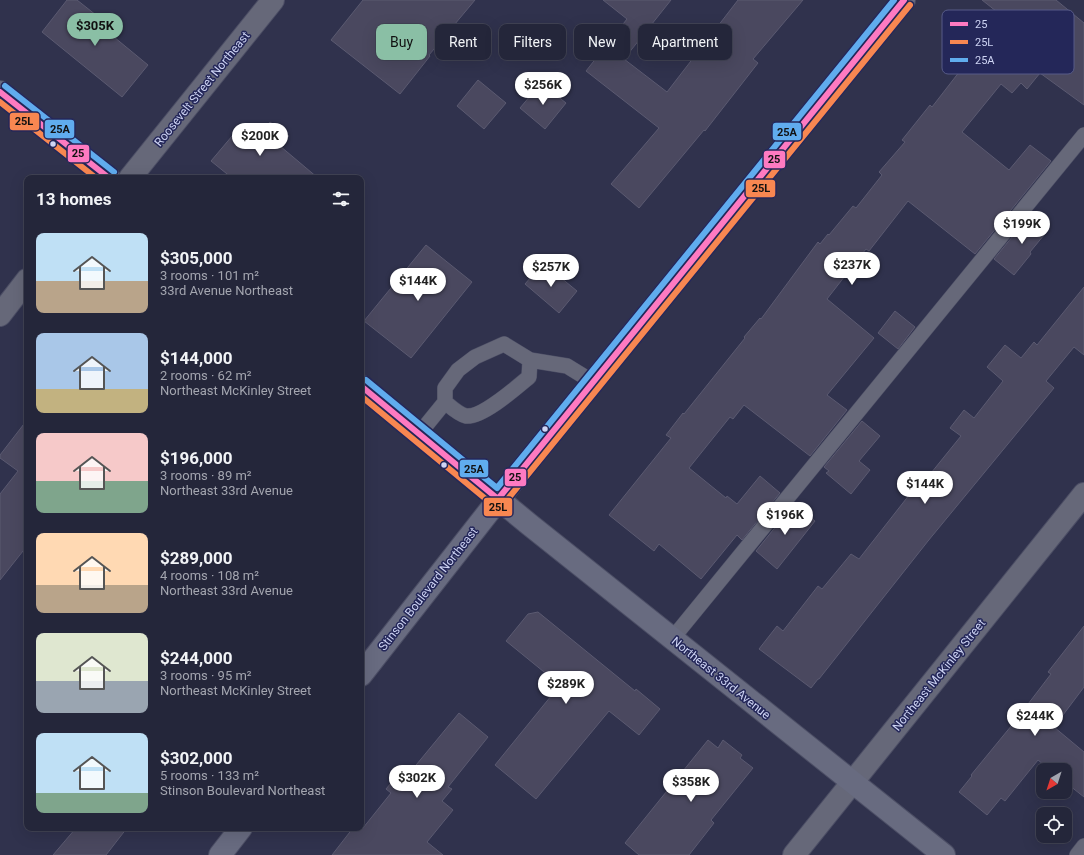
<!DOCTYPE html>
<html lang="en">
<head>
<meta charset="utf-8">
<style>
  :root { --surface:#24263a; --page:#2c2e42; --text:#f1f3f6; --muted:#a3a5af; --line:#414354; --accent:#8abfa5 }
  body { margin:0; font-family:Roboto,sans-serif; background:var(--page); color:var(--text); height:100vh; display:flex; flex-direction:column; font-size:15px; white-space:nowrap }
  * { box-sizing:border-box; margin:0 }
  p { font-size:13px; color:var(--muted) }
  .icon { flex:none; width:22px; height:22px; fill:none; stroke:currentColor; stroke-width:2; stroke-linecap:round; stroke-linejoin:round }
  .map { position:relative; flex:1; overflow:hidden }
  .side { position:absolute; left:24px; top:175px; width:340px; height:656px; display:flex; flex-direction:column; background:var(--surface); border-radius:8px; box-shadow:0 4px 16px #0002,0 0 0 1px var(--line) }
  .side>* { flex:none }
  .top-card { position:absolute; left:376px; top:24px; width:380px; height:36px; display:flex; gap:8px }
  .needle { width:26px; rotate:219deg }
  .controls { position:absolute; left:1036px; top:763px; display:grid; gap:8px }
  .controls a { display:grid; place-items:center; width:36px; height:36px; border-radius:8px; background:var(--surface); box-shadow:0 4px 16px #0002,0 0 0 1px var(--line); font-size:20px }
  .price { position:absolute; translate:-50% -34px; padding:0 9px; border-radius:14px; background:#fff; color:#222; font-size:13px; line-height:26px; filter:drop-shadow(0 1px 2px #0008) }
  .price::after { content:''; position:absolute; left:50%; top:24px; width:12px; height:9px; margin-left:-6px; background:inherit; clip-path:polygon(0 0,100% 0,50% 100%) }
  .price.selected { background:var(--accent); color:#111 }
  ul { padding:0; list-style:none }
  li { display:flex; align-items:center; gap:12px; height:100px; padding:0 12px }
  li span { display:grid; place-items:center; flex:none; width:112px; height:80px; border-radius:8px; color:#555 }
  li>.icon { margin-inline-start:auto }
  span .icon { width:48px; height:48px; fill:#fffc; stroke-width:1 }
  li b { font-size:17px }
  h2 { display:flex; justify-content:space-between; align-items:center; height:48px; padding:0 12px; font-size:17px }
  .chip { padding:0 14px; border-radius:8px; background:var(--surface); box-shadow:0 4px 16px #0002,0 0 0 1px var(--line); font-size:14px; line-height:36px }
  .chip.selected { background:var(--accent); color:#111 }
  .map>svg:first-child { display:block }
  .building { fill:#4a485f; stroke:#5b5a71 }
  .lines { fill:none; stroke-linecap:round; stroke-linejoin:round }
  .lane-casing { stroke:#4c4e65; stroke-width:16 }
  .street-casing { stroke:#4c4e65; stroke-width:24 }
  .secondary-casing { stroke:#4c4e65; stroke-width:24 }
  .lane { stroke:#666879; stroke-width:15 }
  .street { stroke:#666879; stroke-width:22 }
  .secondary { stroke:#686b80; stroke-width:22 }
  .bus-1-casing { stroke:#242759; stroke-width:9 }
  .bus-2-casing { stroke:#242759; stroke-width:9 }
  .bus-3-casing { stroke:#242759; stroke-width:9 }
  .bus-1 { stroke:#fe7ac1; stroke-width:6 }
  .bus-2 { stroke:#f88751; stroke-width:6 }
  .bus-3 { stroke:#60acee; stroke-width:6 }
  .bus-dot { fill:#ced4f4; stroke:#242759; stroke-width:1.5 }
  .labels { text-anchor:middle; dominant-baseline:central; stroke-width:3; stroke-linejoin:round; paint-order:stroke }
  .street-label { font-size:12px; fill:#ced4f4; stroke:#242759 }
  .key { fill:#242759; stroke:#575b88; stroke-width:1 }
  .key-label { font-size:11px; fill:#ced4f4 }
  .line-badge { stroke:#242759; stroke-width:1.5 }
  .pale-badge-label { font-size:11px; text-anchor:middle; font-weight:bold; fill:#111 }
</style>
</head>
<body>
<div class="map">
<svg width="1084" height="855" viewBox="0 0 1084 855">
  <rect width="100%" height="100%" fill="#30324d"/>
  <path class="building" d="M67,0H77L101,19L97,23L148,65L122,97L42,32Z
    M363,0H475L429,55L430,56L400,94L331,40Z
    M603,0H671L624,59L667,92L738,0H803L753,59L758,63L705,131L704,130L639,208L611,184L659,128L586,71L627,19Z
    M982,0H1056L1084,23V105L1040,73L1027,89L1021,83L1012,93L1001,84L962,132L1009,170L1030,145L1051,161L975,254L908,201L869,251L866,249L827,299L874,338L827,395L847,410L810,456L744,405L733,419L730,417L689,468L726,498L727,496L737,504L760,476L780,493L742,540L737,535L701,579L659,544L654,551L609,515L671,438L666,435L683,413L684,414L745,338L744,337L760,318L761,319L818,242L820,244L828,234L829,235L853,206L856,208L882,175L879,172L905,142L902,140L930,105L932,107L970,58L967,56L1001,15Z
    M478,80L506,103L484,129L457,106Z
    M541,83L566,103L545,129L520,108Z
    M270,122L289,136L280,146L318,178H232L211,161L238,129L254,142Z
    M1031,214L1049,229L1030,252L1031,254L1014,275L994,259Z
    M426,245L472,282L411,358L364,321Z
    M543,263L577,291L559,313L525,284Z
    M1084,287V355L1074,347L1046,381L1054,388L928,541L819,679H818L811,688L759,649L777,626L783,631L818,586L822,589L851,554L859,559L924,476L927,478L961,436L950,428L964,410L974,418L1003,381L987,367L1005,345L1021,358L1034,342L1037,345Z
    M895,311L915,327L898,349L878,333Z
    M27,420V546L0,580V494L18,471L0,458V455Z
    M862,421L880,436L859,461L870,470L851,494L826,473L829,471L824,467Z
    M794,504L815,521L777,569L756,551Z
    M538,612L635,691L636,689L660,709L639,735L609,711L536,799L495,765L560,685L506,641L528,614Z
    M1084,626V687L1054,727L1084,752V797L1065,782V770H1050L1038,760L1005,801L1001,798L987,815L959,792L972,776L971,775L1012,725L1051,674L1048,672Z
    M459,713L488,737L448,787L452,789L442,801L453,810L427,842L443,855H332L353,828H363L391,793L386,789L401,771L407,776Z
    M708,740L718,748L723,740L742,755L740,758L753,768L711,820L714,823L689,855H639L625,843Z
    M76,828H127L106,855H53Z"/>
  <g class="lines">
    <g class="lane-casing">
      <path id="lane" d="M445,402C451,407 458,414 466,416C482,418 517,387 529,377L530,360
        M419,434L445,402V388L458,370L475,357L504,344L530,360L567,366L593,382
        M672,639L1084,135
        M1077,855L1084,846"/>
    </g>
    <g class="street-casing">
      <path id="street" d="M130,178L273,0
        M0,315L27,280
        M794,855L1084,494"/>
    </g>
    <g class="secondary-casing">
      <path id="secondary" d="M0,92L109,178
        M361,386L530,525L944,855
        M361,675L523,468L904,0
        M220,855L241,828"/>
    </g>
    <use href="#lane" class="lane"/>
    <use href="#street" class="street"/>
    <use href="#secondary" class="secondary"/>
    <g class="bus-1-casing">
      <path id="bus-1" d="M0,92L109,178
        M361,386L498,499L904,0"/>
    </g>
    <g class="bus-2-casing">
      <path id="bus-2" d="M0,102L96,178
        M361,396L493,505L498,507L502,506L910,5"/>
    </g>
    <g class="bus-3-casing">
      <path id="bus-3" d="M5,86L114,172
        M366,380L497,488L894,0"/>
    </g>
    <use href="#bus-1" class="bus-1"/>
    <use href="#bus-2" class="bus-2"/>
    <use href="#bus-3" class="bus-3"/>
  </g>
  <g class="bus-dot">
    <circle cx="53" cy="144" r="3.5"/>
    <circle cx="545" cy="429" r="3.5"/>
    <circle cx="444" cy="465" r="3.5"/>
  </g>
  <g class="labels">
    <g class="street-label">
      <text transform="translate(202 89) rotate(-51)">Roosevelt Street Northeast</text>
      <text transform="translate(428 589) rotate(-52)">Stinson Boulevard Northeast</text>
      <text transform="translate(939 675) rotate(-51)">Northeast McKinley Street</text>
      <text transform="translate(721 678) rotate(39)">Northeast 33rd Avenue</text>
    </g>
  </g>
  <rect x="942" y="10" width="132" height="64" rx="6" class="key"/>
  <rect x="950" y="22" width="18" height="4" fill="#fe7ac1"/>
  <rect x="950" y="40" width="18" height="4" fill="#f88751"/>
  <rect x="950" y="58" width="18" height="4" fill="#60acee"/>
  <g class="key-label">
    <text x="975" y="28">25</text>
    <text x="975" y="46">25L</text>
    <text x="975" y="64">25A</text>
  </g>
  <g class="line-badge">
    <rect x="9" y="112" width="31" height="19" rx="4" fill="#f88751"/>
    <rect x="44" y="119" width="31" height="20" rx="4" fill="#60acee"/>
    <rect x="772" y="122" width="30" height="19" rx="4" fill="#60acee"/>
    <rect x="67" y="144" width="23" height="19" rx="4" fill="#fe7ac1"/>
    <rect x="763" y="150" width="23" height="19" rx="4" fill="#fe7ac1"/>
    <rect x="745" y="179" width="31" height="19" rx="4" fill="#f88751"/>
    <rect x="459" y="459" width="30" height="19" rx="4" fill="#60acee"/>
    <rect x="504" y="468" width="23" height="19" rx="4" fill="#fe7ac1"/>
    <rect x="483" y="497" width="30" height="20" rx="4" fill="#f88751"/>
  </g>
  <g class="pale-badge-label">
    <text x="24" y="125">25L</text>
    <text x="60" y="133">25A</text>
    <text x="787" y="136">25A</text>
    <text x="78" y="157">25</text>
    <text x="774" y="163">25</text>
    <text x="761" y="192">25L</text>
    <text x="474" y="473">25A</text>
    <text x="515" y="481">25</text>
    <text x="498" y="511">25L</text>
  </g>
</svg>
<div class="controls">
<a><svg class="needle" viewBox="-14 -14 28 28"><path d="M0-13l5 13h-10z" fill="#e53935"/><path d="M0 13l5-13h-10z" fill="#a3a5af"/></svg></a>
<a><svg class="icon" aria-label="locate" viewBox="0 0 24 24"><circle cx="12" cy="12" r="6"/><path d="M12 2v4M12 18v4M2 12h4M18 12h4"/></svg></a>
</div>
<b class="price selected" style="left:95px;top:47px">$305K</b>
<b class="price" style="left:543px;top:106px">$256K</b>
<b class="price" style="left:260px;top:157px">$200K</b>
<b class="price" style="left:1022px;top:245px">$199K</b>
<b class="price" style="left:852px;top:286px">$237K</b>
<b class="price" style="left:551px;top:288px">$257K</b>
<b class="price" style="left:418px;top:302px">$144K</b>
<b class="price" style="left:925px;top:505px">$144K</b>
<b class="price" style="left:785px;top:536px">$196K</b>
<b class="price" style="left:566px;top:705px">$289K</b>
<b class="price" style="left:1035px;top:737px">$244K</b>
<b class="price" style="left:417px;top:799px">$302K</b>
<b class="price" style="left:691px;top:803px">$358K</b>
<div class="top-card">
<a class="chip selected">Buy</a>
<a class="chip">Rent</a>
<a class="chip">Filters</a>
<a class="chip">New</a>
<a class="chip">Apartment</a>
</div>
<section class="side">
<h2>13 homes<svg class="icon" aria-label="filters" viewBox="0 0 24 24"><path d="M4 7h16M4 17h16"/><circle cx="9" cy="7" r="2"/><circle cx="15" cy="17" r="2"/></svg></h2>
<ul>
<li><span style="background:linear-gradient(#bfe0f5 60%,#b9a48a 0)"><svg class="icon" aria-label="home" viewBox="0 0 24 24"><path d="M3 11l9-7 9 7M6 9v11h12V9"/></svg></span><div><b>$305,000</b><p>3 rooms · 101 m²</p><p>33rd Avenue Northeast</p></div></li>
<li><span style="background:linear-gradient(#a9c7e8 70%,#c2b280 0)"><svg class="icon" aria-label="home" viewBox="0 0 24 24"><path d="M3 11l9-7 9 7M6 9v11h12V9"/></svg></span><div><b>$144,000</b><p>2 rooms · 62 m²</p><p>Northeast McKinley Street</p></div></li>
<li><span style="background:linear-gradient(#f6c9c9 60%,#7fa58c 0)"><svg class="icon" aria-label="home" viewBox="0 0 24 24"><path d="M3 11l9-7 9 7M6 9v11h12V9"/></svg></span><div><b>$196,000</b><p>3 rooms · 89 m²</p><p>Northeast 33rd Avenue</p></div></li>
<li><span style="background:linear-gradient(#ffd9b3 65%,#b9a48a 0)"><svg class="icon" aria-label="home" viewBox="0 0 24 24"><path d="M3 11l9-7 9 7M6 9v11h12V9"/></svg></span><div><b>$289,000</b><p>4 rooms · 108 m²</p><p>Northeast 33rd Avenue</p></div></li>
<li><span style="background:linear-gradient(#dfe7d0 60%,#9aa5b1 0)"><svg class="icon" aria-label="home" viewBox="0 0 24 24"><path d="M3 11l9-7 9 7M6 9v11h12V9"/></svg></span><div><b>$244,000</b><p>3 rooms · 95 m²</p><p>Northeast McKinley Street</p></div></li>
<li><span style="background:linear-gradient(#bfe0f5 75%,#7fa58c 0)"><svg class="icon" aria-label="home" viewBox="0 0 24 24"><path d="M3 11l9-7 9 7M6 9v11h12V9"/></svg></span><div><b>$302,000</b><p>5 rooms · 133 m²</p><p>Stinson Boulevard Northeast</p></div></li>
</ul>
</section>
</div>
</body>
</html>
